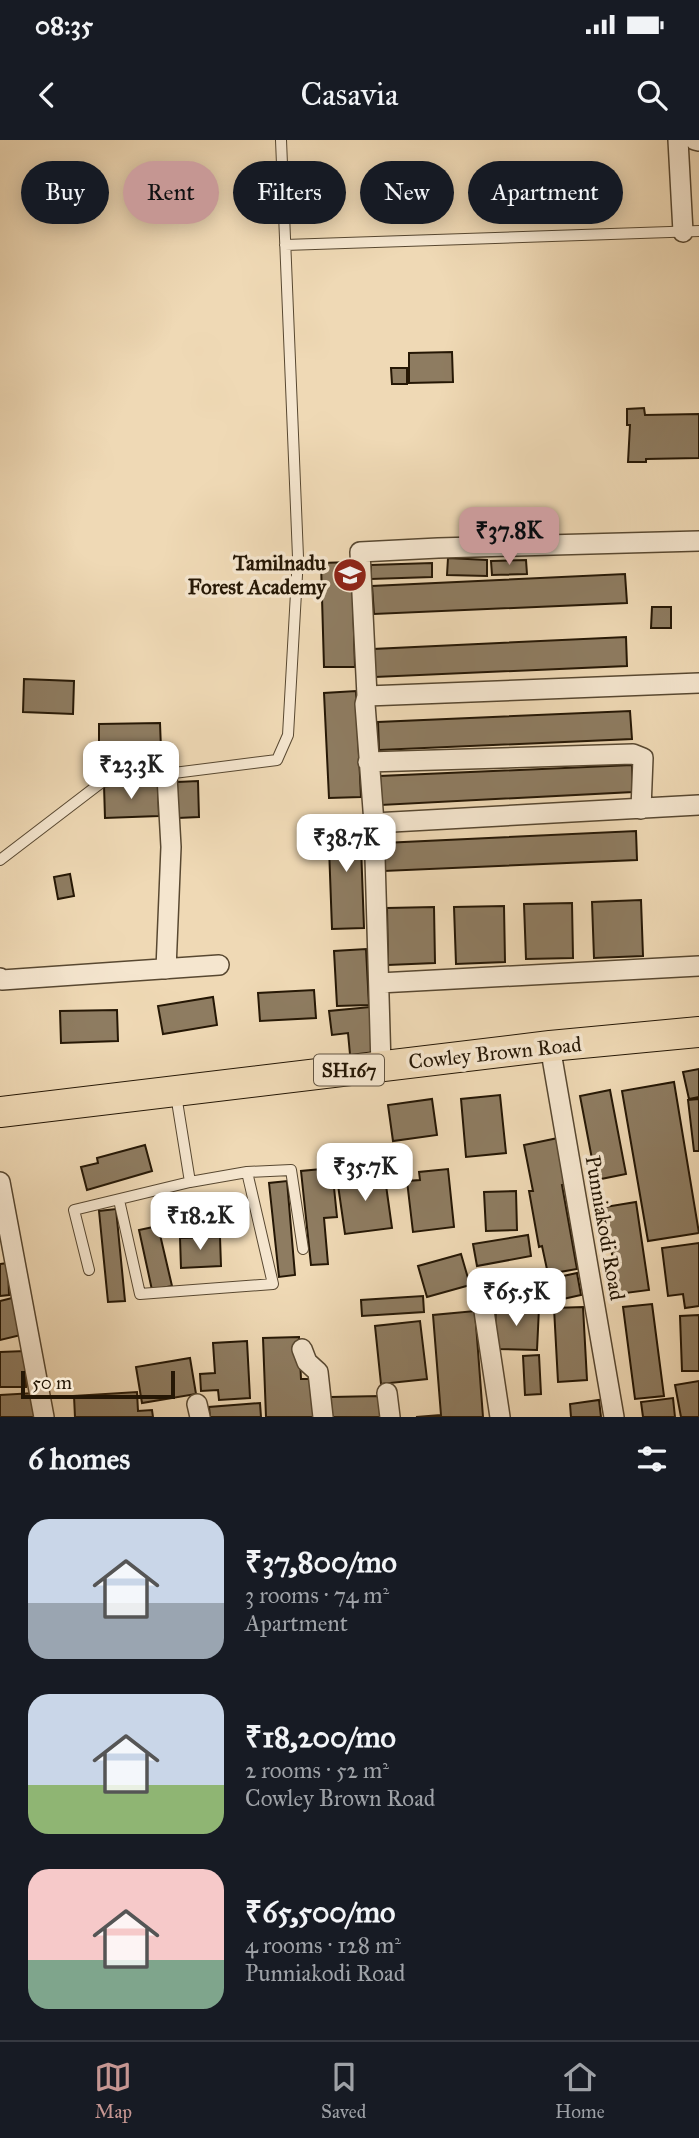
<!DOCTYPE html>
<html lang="en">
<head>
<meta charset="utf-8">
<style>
  :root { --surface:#171b24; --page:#20242c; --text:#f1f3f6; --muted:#9ea1a6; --line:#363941; --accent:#c59692 }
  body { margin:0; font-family:"IM FELL Great Primer",serif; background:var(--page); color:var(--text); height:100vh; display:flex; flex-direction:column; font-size:26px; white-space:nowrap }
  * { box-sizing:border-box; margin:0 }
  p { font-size:23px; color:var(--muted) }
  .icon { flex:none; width:38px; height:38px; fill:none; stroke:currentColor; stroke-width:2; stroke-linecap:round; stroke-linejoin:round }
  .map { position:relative; height:1277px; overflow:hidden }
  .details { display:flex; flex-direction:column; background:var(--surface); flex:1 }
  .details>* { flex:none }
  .hud { position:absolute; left:21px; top:21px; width:658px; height:63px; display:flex; gap:14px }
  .scale { position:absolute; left:21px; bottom:18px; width:154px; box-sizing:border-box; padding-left:7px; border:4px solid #251705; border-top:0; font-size:19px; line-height:24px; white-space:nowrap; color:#251705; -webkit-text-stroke:5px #f5e6cf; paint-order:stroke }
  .price { position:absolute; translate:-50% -60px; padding:0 16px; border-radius:14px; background:#fff; color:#222; font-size:23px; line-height:46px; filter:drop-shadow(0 2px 4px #0008) }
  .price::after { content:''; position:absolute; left:50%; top:42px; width:21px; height:16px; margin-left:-10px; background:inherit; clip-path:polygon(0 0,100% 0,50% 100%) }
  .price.active { background:var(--accent); color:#111 }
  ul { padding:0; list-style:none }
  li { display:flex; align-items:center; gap:21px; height:175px; padding:0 28px }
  li span { display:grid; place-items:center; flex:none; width:196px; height:140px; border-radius:21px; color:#555 }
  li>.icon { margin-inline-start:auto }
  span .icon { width:84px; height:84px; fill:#fffc; stroke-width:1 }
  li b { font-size:30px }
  h2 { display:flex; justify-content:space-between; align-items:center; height:84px; padding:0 28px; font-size:30px }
  .chip { padding:0 24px; border-radius:32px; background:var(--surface); box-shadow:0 4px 18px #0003; font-size:24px; line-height:63px }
  .chip.active { background:var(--accent); color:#111 }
  .status { display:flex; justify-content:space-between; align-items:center; height:49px; padding:0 35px; background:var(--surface); direction:ltr }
  .status svg { height:19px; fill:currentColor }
  header { display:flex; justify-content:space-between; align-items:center; height:91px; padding:0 28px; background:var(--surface); font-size:32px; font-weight:600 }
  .tab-bar { display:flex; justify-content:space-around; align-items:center; height:98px; border-top:2px solid var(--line); background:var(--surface); font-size:19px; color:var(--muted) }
  .tab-bar a { display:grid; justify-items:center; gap:4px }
  .tab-bar .active { color:var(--accent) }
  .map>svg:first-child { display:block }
  .building { fill:#8e7c61; stroke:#251705; stroke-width:2 }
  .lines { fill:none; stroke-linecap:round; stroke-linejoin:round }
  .service-casing { stroke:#584831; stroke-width:12 }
  .minor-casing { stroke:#584831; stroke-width:22 }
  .primary-casing { stroke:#251705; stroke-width:32 }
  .service { stroke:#f5e6cf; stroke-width:10 }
  .minor { stroke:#f5e6cf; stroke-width:19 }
  .primary { stroke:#efd9b5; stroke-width:30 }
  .labels { text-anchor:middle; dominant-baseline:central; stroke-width:7; stroke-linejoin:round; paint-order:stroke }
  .shield { fill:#f5e6cf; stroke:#635542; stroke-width:2 }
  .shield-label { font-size:19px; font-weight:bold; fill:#251705 }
  .poi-label { font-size:21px; font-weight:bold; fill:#251705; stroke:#f5e6cf; text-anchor:end }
  .street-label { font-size:21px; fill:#251705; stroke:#f5e6cf }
</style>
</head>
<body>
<div class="status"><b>08:35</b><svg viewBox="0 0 49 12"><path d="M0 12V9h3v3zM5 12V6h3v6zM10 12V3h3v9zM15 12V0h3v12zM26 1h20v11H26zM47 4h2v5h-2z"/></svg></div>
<header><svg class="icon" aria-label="back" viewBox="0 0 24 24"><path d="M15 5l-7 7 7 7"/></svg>Casavia<svg class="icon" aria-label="search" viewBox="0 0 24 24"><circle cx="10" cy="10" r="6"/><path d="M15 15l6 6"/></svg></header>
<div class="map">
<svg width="699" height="1277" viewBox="0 0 699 1277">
  <rect width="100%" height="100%" fill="#efd9b5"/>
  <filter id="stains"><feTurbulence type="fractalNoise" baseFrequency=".00286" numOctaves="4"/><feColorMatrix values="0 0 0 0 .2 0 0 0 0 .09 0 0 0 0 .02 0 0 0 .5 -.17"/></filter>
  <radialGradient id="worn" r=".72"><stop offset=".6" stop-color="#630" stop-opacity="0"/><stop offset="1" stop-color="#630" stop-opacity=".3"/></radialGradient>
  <path class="building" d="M452,212L453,242L409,243V213Z
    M391,228H407V244H392Z
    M644,268L645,275L699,274V318L646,319V322H628L630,285H627V269Z
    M448,418L487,420V436L447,435Z
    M526,420L527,434L492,435L491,421Z
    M352,422L355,527H324L321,423Z
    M432,423V437L371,439V425Z
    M625,434L627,463L374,474L372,446Z
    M652,467H671V488H651Z
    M626,497L627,526L375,537L373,509Z
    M24,539L74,541L73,574L23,572Z
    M356,551L361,657L329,658L324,553Z
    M630,571L632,599L379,610L378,582Z
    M160,583L161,609L99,610V584Z
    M632,625L633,652L381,665L380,636Z
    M198,641L199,677L178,678L177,642Z
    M158,644L159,676L105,678L104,645Z
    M360,679L364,788L332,789L328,680Z
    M636,691L637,720L384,731L383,703Z
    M70,734L74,756L58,759L54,737Z
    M641,760L643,816L594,818L592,762Z
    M572,763L573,818L526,819L524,764Z
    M504,766L505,822L456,824L454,767Z
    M434,767L435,823L388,825L387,768Z
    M366,809L369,865L337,866L334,811Z
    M314,850L316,878L260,881L258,853Z
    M213,857L217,885L163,894L158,866Z
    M370,867L376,922L351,925L348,893L332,895L329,871Z
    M117,870L118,901L61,903L60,871Z
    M699,929V957L689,959L683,932Z
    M674,942L699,1093L648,1101L622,951Z
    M610,950L626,1034L596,1040L580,956Z
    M500,955L506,1013L466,1017L461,959Z
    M432,959L437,995L393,1001L388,965Z
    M699,959V1011H694L688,960Z
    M558,998L567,1044L562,1045L577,1129L548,1134L542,1106L539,1107L529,1051H533L524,1005Z
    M145,1005L152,1031L87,1050L81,1027L98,1023L97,1018Z
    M332,1028L337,1077L324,1078L328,1124L311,1125L301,1031Z
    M448,1029L454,1087L413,1092L407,1041L420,1040L419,1032Z
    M384,1031L392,1088L345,1094L337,1038Z
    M287,1041L295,1135L279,1137L269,1043Z
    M516,1051L517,1090L486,1091L484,1052Z
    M636,1062L649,1150L618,1154L605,1067Z
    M116,1069L125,1161L108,1162L99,1071Z
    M158,1086L172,1146L152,1150L139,1090Z
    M528,1095L531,1116L477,1126L473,1104Z
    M220,1097L221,1126L181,1128L180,1098Z
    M699,1103V1166L685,1168L683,1154L668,1156L662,1108Z
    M461,1114L470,1145L427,1157L418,1126Z
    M8,1123L9,1155L0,1156V1124Z
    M514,1130L515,1158L481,1159L480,1132Z
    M577,1133L581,1155L545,1163L540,1141Z
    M423,1156L424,1172L362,1176L361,1160Z
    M16,1157L25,1194L0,1200V1161Z
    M652,1164L664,1256L635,1259L623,1167Z
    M496,1166L539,1168L537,1210L494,1209Z
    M583,1167L587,1240L558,1242L554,1168Z
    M475,1171L483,1277H416L441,1275L433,1175Z
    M699,1175V1231H682L680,1176Z
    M420,1181L427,1239L381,1244L375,1186Z
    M299,1197L301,1239H313L314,1277H266L263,1198Z
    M247,1201L250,1258L219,1260L218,1250L201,1251L200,1234L215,1233L213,1203Z
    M25,1211L26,1247H0V1212Z
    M539,1215L541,1254L525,1255L523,1216Z
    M190,1218L196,1254L142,1263L136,1227Z
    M699,1241V1277H681L675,1245Z
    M137,1252L138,1271L152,1270L153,1277H75L74,1256Z
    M34,1253L35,1277H0V1255Z
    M380,1256L381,1277H331V1257Z
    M673,1258L675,1277H643L641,1262Z
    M599,1260L601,1277H571L570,1264Z
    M260,1263L261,1277H210L209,1267Z"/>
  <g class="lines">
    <g class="service-casing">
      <path id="service" d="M285,105L699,91
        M0,720L102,642L277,620L288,595L298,417L281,0
        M190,1042L247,1032L291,1030L303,1109
        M119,1060L140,1154L273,1144L247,1032
        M89,1130L74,1070L190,1042L176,955"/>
    </g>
    <g class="minor-casing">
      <path id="minor" d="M678,0L683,92
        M695,0L699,1
        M367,556L699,543
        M368,622L633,614L643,618L641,669
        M374,683L699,665
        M166,829L171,707L167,636
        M0,838L2,840L219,825
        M379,843L699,826
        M550,906L614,1277
        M381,926L374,683L365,564L367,556L360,412L438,408L699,401
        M0,1042L44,1277
        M484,1171L500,1277
        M302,1209L307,1222L318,1232L323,1277
        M387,1253L390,1277
        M197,1264L200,1277"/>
    </g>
    <g class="primary-casing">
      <path id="primary" d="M0,972L550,906L699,892"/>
    </g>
    <use href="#service" class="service"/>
    <use href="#minor" class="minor"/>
    <use href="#primary" class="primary"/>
  </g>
  <defs>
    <g id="university-disc" transform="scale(1.75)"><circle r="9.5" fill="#8f2418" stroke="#f5e6cf"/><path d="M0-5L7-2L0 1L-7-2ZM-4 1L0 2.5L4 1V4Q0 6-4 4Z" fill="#fff"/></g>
  </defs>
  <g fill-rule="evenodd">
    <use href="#university-disc" x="350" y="435"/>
  </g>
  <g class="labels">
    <rect class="shield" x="314" y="914.5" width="70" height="31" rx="5"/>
    <g class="shield-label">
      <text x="349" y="930">SH167</text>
    </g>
    <g class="poi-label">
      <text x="326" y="423">Tamilnadu<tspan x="326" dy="24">Forest Academy</tspan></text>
    </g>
    <g class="street-label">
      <text transform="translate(495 913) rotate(-6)">Cowley Brown Road</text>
      <text transform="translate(605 1088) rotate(80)">Punniakodi Road</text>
    </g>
  </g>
  <rect width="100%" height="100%" filter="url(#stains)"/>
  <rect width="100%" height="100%" fill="url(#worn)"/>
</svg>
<div class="scale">50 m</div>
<b class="price active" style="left:509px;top:427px">₹37.8K</b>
<b class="price" style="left:131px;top:661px">₹23.3K</b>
<b class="price" style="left:346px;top:734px">₹38.7K</b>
<b class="price" style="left:365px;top:1063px">₹35.7K</b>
<b class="price" style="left:200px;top:1112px">₹18.2K</b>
<b class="price" style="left:516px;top:1188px">₹65.5K</b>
<div class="hud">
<a class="chip">Buy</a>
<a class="chip active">Rent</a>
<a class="chip">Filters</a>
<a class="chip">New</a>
<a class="chip">Apartment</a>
</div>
</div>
<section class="details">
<h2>6 homes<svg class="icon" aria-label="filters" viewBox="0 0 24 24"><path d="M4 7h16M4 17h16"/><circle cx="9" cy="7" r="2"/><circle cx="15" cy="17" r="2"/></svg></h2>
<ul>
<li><span style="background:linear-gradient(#c9d6e8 60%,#9aa5b1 0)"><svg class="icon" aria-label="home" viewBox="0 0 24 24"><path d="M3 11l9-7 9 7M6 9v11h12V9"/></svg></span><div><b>₹37,800/mo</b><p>3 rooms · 74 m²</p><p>Apartment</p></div></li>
<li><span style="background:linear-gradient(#c9d6e8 65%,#8fb573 0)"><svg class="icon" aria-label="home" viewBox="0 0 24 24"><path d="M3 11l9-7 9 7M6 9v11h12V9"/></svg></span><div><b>₹18,200/mo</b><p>2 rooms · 52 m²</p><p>Cowley Brown Road</p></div></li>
<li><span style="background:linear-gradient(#f6c9c9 65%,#7fa58c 0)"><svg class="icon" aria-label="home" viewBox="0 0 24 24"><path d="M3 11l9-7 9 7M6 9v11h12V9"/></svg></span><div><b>₹65,500/mo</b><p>4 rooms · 128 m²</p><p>Punniakodi Road</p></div></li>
</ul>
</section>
<nav class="tab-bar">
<a class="active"><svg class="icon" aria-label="map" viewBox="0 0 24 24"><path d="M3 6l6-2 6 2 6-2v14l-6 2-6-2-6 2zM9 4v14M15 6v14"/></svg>Map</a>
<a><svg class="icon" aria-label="saved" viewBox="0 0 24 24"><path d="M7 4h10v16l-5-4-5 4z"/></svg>Saved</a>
<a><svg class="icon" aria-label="home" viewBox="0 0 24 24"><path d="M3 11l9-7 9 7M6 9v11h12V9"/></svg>Home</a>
</nav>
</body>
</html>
